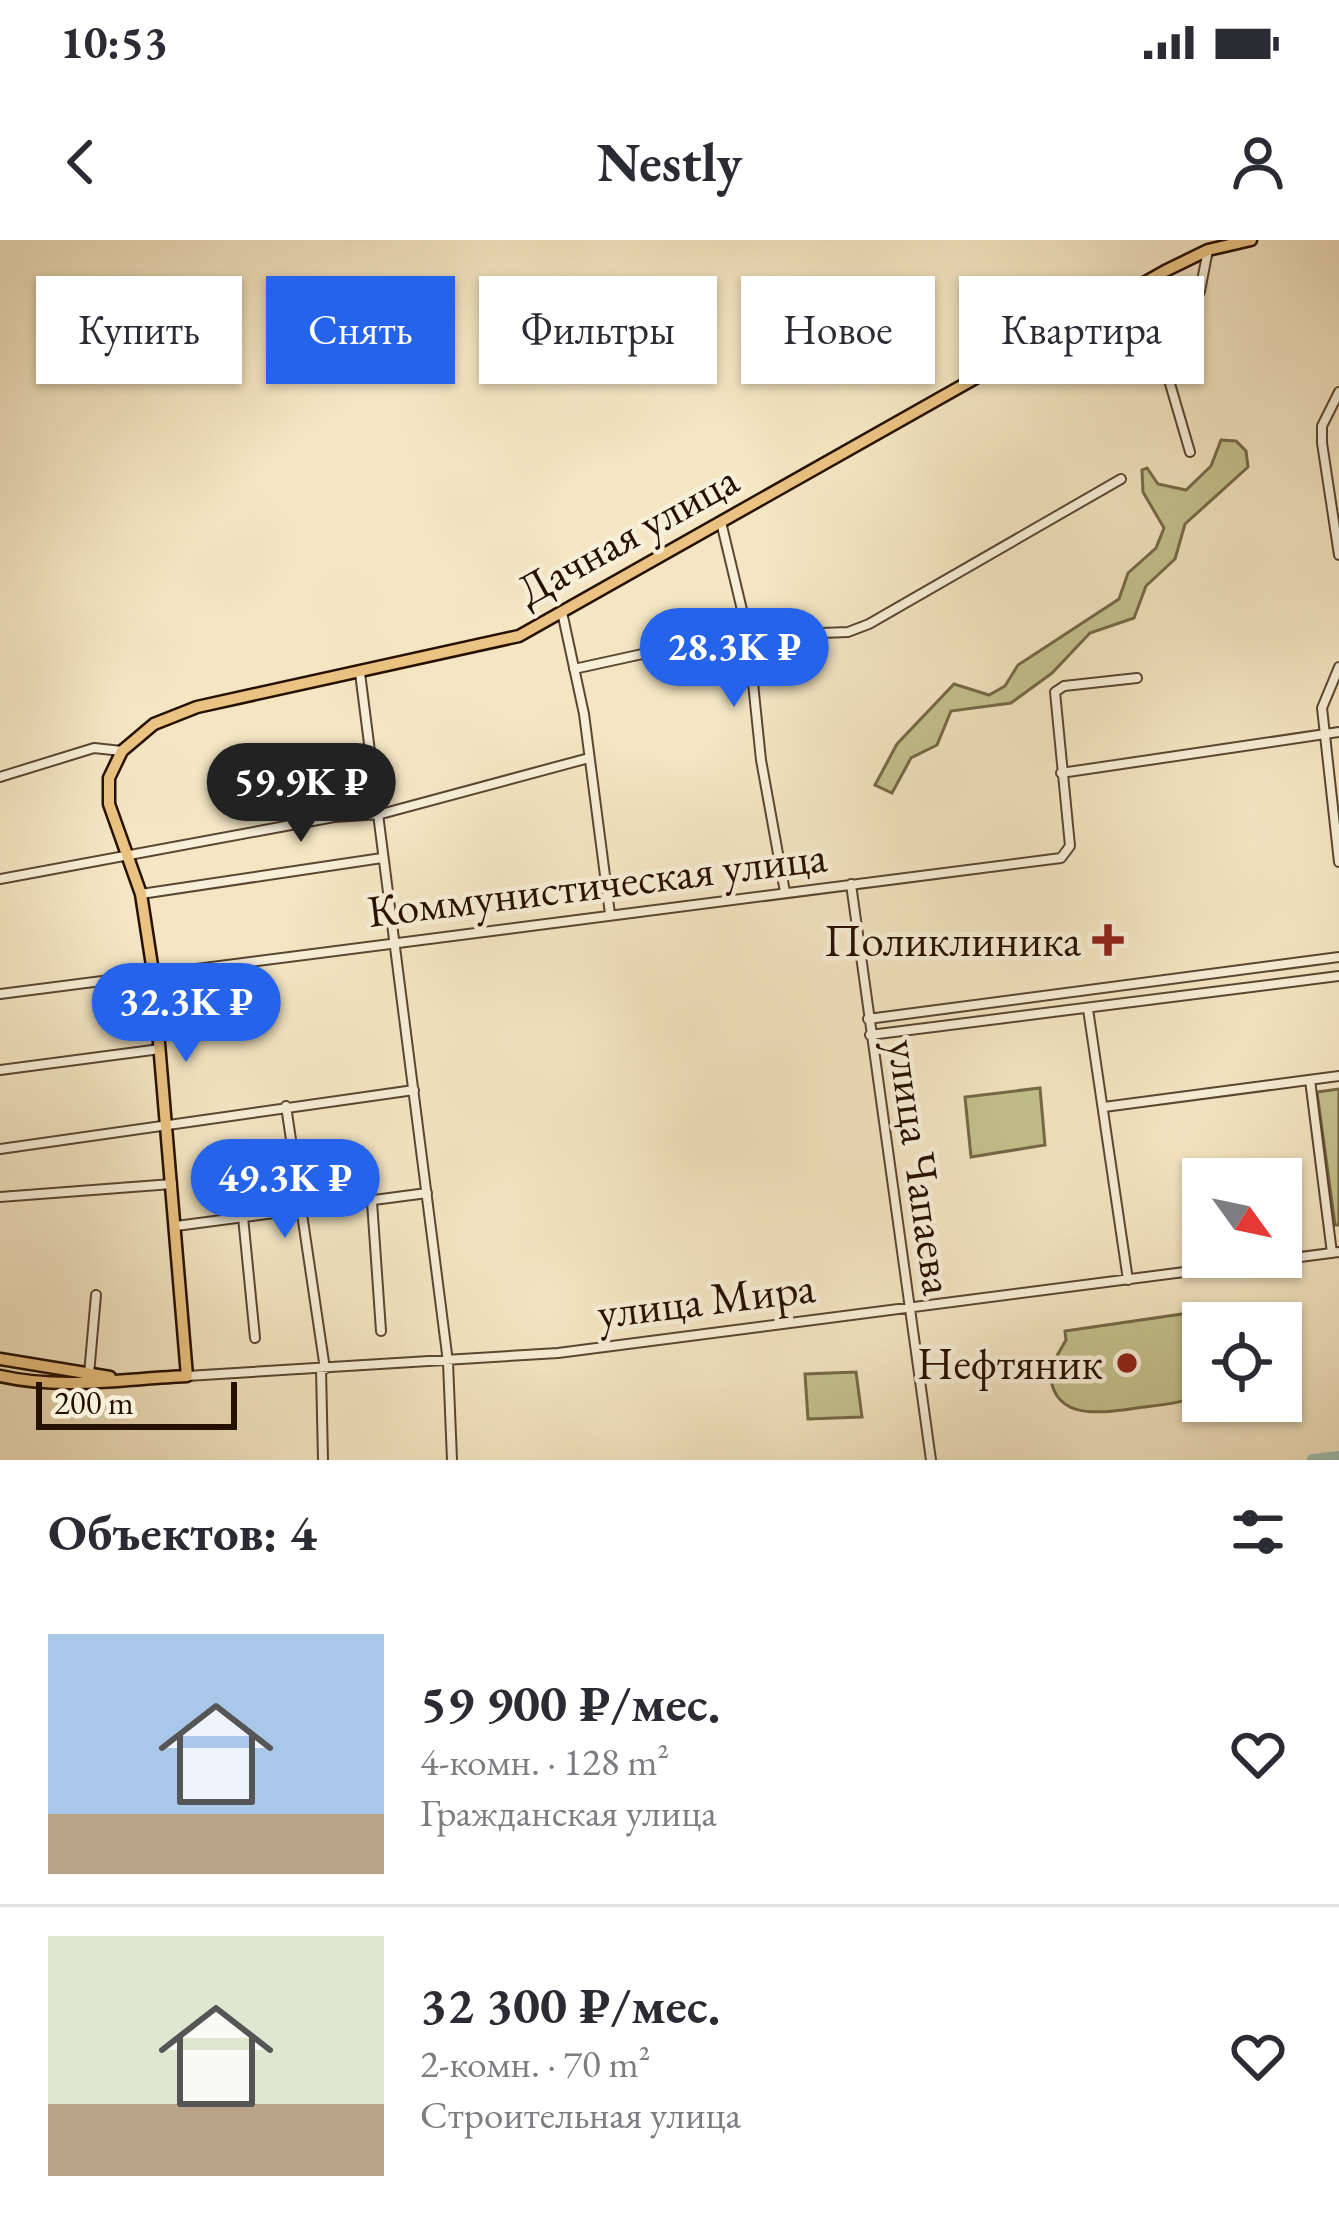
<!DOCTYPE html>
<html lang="ru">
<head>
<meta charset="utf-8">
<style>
  :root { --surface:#fff; --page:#f2f2f3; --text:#2b2b33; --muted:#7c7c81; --line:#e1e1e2; --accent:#2563eb }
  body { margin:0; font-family:"EB Garamond",serif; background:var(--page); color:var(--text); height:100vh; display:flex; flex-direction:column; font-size:45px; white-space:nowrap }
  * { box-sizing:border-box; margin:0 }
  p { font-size:39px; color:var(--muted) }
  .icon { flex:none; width:66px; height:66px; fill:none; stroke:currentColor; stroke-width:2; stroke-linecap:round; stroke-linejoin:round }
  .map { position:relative; height:1220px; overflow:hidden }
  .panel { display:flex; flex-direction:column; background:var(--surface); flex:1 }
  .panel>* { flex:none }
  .top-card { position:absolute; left:36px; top:36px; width:1269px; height:108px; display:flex; gap:24px }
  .needle { width:78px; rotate:123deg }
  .tools { position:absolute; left:1182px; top:918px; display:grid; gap:24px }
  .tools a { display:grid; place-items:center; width:120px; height:120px; border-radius:0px; background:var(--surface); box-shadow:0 3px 9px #0004; font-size:60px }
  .scale { position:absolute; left:36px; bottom:30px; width:201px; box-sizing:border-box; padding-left:12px; border:6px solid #261000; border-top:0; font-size:33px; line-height:42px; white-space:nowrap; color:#261000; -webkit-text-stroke:9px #f8efd8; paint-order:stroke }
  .price { position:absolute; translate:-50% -102px; padding:0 27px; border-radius:42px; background:var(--accent); color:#fff; font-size:39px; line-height:78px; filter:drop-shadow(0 3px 6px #0008) }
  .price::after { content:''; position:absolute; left:50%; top:72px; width:36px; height:27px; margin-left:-18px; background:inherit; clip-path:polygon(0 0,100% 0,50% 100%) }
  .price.on { background:#222; color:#fff }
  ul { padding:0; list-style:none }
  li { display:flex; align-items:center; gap:36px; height:300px; padding:0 48px }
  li+li { border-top:3px solid var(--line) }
  li span { display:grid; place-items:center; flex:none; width:336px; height:240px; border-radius:0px; color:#555 }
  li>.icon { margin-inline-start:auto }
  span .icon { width:144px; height:144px; fill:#fffc; stroke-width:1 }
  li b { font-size:51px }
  h2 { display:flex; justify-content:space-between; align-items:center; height:144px; padding:0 48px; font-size:51px }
  .pill { padding:0 42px; border-radius:0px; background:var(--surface); box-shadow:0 3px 9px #0004; font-size:42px; line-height:108px }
  .pill.on { background:var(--accent); color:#fff }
  .status { display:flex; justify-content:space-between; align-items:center; height:84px; padding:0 60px; background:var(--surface); direction:ltr }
  .status svg { height:33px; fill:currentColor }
  header { display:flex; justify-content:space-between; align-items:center; height:156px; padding:0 48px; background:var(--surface); font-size:54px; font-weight:700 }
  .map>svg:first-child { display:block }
  .green { fill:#c4c28e; stroke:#756947; stroke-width:3 }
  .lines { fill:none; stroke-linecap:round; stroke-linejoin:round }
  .river { stroke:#9cc0b2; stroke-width:12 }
  .minor-casing { stroke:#5a4631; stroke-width:12 }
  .major-casing { stroke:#261000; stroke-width:15 }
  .minor { stroke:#f8efd8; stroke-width:8 }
  .major { stroke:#eac382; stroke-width:10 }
  .poi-dot { fill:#8f2418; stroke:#f8efd8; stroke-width:4.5 }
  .labels { text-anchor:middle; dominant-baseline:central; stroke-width:9; stroke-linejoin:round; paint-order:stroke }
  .street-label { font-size:45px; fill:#261000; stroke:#f8efd8 }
  .poi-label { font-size:45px; fill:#261000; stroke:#f8efd8; text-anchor:end }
</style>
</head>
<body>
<div class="status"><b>10:53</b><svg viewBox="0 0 49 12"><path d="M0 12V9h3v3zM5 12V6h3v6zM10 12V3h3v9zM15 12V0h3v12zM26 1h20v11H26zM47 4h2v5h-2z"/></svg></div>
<header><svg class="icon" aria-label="back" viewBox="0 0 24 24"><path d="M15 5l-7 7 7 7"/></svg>Nestly<svg class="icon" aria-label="person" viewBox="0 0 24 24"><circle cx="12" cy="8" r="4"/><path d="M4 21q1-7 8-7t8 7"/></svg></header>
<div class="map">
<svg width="1339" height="1220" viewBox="0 0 1339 1220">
  <rect width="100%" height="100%" fill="#f4e6c3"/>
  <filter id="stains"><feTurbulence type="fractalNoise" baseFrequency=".00167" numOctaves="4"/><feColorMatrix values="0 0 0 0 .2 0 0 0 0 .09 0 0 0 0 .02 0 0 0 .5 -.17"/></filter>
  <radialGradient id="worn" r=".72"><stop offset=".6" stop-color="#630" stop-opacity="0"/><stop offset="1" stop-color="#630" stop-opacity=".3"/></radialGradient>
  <path class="green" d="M1221,200L1236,201L1246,211L1248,227L1185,284L1175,319L1146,346L1134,378L1090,393L1052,433L1011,463L951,471L937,505L911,518L892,553L875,545L897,504L954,444L989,455L1005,446L1018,425L1119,359L1128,333L1156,308L1164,288L1143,252L1142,230L1147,228L1158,244L1186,250L1211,226Z
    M1040,848L1045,905L971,917L965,857Z
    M1339,849V985H1335L1317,852Z
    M1196,1072L1203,1088V1153C1183,1164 1159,1165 1137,1168C1099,1173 1050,1182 1050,1128L1066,1100L1065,1091Z
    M856,1132L862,1177L808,1179L805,1134Z"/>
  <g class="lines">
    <path class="river" d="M1313,1220L1339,1217"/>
    <g class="minor-casing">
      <path id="minor" d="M1339,152L1322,186V203L1339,315
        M1190,212L1166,130L1200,51L1208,10
        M721,282L748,395L761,520L785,652
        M562,372L584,474L610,674
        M1339,427L1322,468L1339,622
        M574,429L720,397L848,392L869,384L1121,239
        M360,433L448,1122L452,1220
        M1061,533L1339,492
        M0,537L94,508L122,511
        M0,639L334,577L381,574L589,518
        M851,644L931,1220
        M141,654L382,618
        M0,754L1061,618L1070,606L1055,452L1064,446L1137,438
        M1088,769L1128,1040
        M868,779L1339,717
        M870,795L1339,736
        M0,830L160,809
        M1310,840L1332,1013
        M286,866L325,1129
        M1104,867L1339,836
        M0,909L414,850
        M0,957L172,944
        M372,962L381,1091
        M243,977L255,1098
        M176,986L427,953
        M321,1129L323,1220
        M89,1134L96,1055
        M187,1136L558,1113L1339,1012"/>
    </g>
    <g class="major-casing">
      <path id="major" d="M0,1119L110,1137
        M0,1136C62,1150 123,1139 187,1136L153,732L141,654L109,564V538L122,511L154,484L197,467L519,396L1165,31L1208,10L1251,0"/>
    </g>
    <use href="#minor" class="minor"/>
    <use href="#major" class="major"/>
  </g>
  <g class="poi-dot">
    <path d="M1102 682h12v12h12v12h-12v12h-12v-12h-12v-12h12z"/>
    <circle cx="1127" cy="1123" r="12"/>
  </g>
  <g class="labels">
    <g class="street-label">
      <text transform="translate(627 294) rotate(-29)">Дачная улица</text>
      <text transform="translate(597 643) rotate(-7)">Коммунистическая улица</text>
      <text transform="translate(922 927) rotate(82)">улица Чапаева</text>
      <text transform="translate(706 1059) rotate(-7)">улица Мира</text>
    </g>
    <g class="poi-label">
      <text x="1081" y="700">Поликлиника</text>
      <text x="1103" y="1123">Нефтяник</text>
    </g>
  </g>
  <rect width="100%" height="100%" filter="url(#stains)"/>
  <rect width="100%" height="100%" fill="url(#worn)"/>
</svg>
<div class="tools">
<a><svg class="needle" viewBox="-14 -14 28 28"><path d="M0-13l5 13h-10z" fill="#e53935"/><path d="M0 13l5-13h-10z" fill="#7c7c81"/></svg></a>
<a><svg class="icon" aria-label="locate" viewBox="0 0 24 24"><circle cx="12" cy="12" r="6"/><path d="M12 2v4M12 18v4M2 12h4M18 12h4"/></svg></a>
</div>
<div class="scale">200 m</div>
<b class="price" style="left:734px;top:470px">28.3K ₽</b>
<b class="price on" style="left:301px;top:605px">59.9K ₽</b>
<b class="price" style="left:186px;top:825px">32.3K ₽</b>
<b class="price" style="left:285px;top:1001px">49.3K ₽</b>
<div class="top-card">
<a class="pill">Купить</a>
<a class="pill on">Снять</a>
<a class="pill">Фильтры</a>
<a class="pill">Новое</a>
<a class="pill">Квартира</a>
</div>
</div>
<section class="panel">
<h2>Объектов: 4<svg class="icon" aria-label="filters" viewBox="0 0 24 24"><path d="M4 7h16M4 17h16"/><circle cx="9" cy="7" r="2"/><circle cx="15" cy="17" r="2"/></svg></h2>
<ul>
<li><span style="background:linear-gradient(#a9c7e8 75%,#b9a48a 0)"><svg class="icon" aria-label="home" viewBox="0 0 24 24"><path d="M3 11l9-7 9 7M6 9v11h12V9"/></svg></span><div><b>59 900 ₽/мес.</b><p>4-комн. · 128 m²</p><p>Гражданская улица</p></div><svg class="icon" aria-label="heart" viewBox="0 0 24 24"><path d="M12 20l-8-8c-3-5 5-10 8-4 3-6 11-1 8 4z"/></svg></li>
<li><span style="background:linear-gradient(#dfe7d0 70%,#b9a48a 0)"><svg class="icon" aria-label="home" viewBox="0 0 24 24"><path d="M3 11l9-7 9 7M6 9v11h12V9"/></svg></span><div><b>32 300 ₽/мес.</b><p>2-комн. · 70 m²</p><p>Строительная улица</p></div><svg class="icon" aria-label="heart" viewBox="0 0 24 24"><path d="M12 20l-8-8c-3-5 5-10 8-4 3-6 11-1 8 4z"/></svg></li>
</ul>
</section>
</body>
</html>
